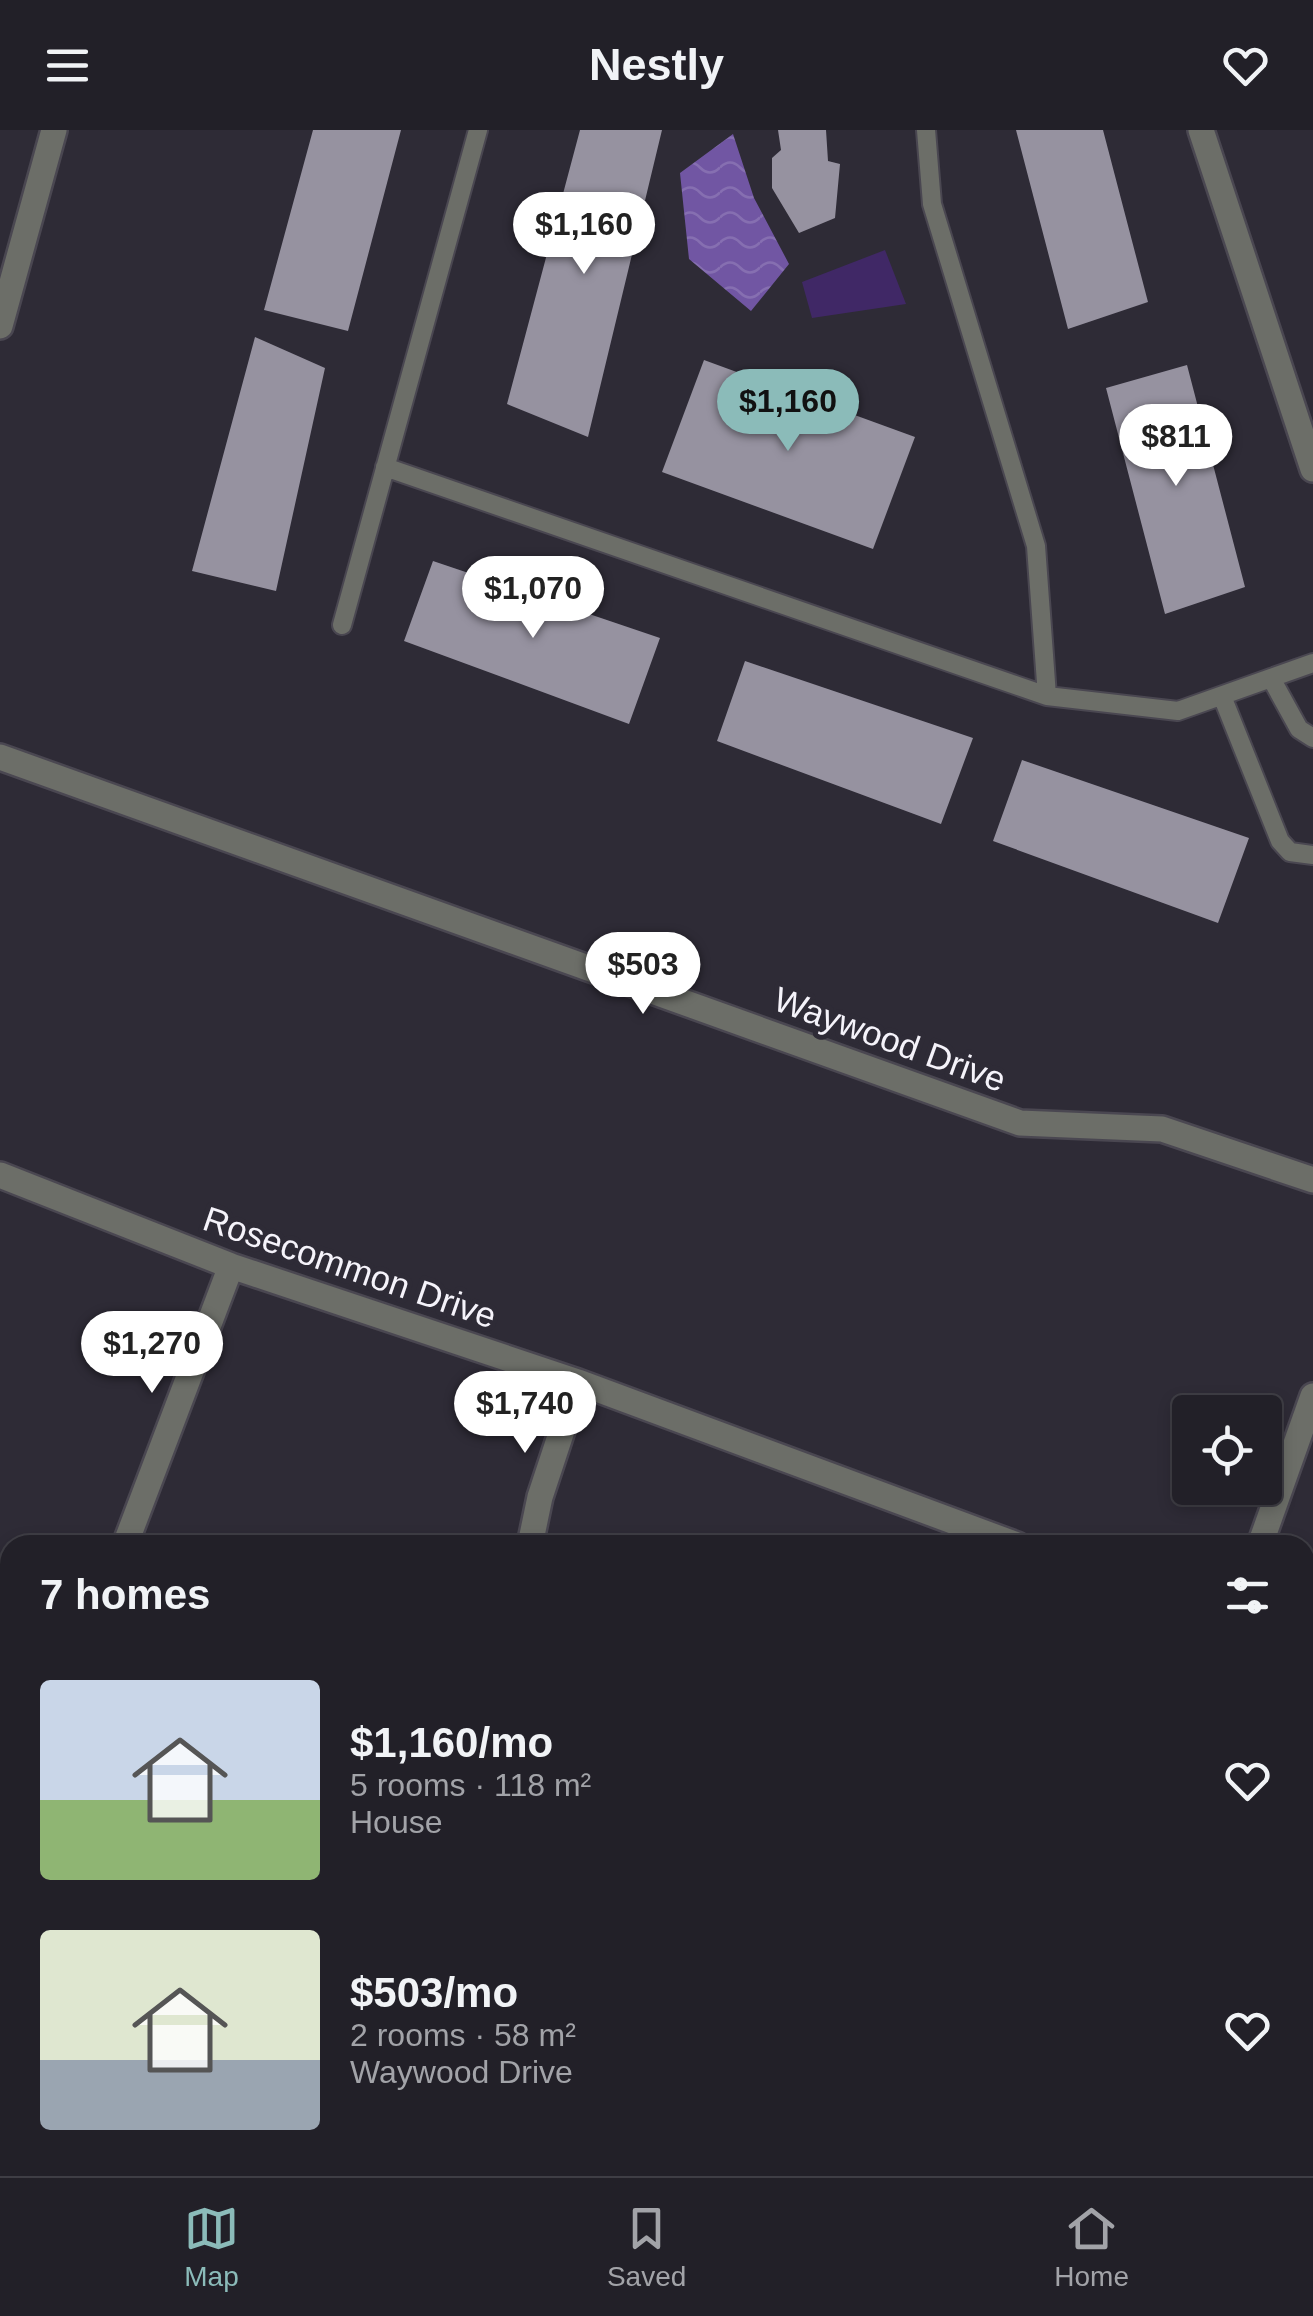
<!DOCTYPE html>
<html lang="en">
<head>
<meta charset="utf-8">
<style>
  :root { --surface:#222028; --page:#2e2d34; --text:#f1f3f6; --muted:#a2a3a8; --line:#3f3e45; --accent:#8bbbb9 }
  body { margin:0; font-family:Arial,sans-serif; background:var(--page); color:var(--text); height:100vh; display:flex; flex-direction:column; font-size:38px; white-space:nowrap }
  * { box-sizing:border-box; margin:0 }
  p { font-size:32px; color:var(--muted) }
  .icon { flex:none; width:55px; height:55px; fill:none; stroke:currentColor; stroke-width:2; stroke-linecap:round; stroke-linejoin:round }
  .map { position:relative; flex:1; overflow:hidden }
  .sheet { position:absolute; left:0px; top:1405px; width:1315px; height:642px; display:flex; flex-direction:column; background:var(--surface); border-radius:30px 30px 0 0; box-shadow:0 5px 15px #0003,0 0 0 2px var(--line) }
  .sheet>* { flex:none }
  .tools { position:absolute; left:1172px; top:1265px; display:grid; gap:20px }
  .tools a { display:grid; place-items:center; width:110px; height:110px; border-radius:10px; background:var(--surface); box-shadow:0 5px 15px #0003,0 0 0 2px var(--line); font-size:50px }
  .price { position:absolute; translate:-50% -85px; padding:0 22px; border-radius:35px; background:#fff; color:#222; font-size:32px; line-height:65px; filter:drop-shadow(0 2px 5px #0008) }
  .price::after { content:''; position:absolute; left:50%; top:60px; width:30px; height:22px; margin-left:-15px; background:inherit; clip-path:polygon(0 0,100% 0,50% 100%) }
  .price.active { background:var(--accent); color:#111 }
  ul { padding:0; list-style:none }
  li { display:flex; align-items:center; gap:30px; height:250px; padding:0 40px }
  li span { display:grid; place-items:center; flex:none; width:280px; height:200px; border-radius:10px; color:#555 }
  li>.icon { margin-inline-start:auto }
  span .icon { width:120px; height:120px; fill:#fffc; stroke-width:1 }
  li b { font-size:42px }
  h2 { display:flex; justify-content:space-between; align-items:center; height:120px; padding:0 40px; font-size:42px }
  header { display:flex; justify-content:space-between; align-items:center; height:130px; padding:0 40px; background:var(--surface); font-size:45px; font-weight:800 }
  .dock { display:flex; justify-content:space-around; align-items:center; height:140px; border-top:2px solid var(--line); background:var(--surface); font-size:28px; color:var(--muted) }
  .dock a { display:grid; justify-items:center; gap:5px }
  .dock .active { color:var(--accent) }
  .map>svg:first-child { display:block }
  .green { fill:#402866 }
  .water { fill:url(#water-waves) }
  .building { fill:#9692a0 }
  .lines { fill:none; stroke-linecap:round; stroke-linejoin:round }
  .service-casing { stroke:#4a4751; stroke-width:22 }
  .minor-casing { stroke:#4a4751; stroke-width:30 }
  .tertiary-casing { stroke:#4a4751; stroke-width:30 }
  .service { stroke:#6c6e68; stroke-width:18 }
  .minor { stroke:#6c6e68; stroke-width:25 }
  .tertiary { stroke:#6c6e68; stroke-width:25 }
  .labels { text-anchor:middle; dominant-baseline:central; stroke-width:10; stroke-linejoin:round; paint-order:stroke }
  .street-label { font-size:35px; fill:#f5f3fa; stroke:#2e2b36 }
</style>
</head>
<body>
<header><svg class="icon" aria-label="menu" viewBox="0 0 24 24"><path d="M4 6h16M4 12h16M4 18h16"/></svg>Nestly<svg class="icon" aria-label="heart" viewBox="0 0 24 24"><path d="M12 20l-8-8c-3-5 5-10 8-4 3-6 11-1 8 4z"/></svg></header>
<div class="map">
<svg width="1313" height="2046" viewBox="0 0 1313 2046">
  <defs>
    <pattern id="water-waves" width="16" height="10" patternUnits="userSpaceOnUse" patternTransform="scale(2.5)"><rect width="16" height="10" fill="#7156a3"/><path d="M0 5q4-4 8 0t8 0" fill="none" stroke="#866fb1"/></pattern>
  </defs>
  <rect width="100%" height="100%" fill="#2e2b36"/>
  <path class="green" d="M885,120L906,174L812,188L802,152Z"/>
  <path class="water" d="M733,4L754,68L789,134L751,181L689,129L680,43Z"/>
  <path class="building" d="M313,0H401L348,201L264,180Z
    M580,0H662L588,307L507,274Z
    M778,0H826L828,31L840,34L835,88L799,103L772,58V28L781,20Z
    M1016,0H1103L1148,172L1068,199Z
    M255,207L325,238L276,461L192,441Z
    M704,230L915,307L873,419L662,342Z
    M1187,235L1245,457L1165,484L1106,258Z
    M433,431L660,508L629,594L404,511Z
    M745,531L973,608L941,694L717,611Z
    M1022,630L1249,708L1218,793L993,711Z"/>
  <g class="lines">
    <g class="service-casing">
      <path id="service" d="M926,0L932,74L1036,416L1047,566
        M385,337L1047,566L1178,581L1313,533
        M342,495L478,0
        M1271,548L1299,599L1313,608
        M1222,566L1280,711L1290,722L1313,725"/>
    </g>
    <g class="minor-casing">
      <path id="minor" d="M0,196L54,0
        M0,627L1020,993L1162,999L1313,1050
        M0,1045L231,1136L578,1252L1017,1415
        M125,1415L231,1136
        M530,1415L540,1367L578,1252
        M1305,1520L1313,1523"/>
    </g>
    <g class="tertiary-casing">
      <path id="tertiary" d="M1201,0L1313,339
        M1260,1415L1313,1266
        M0,2015L10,2007"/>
    </g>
    <use href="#service" class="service"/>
    <use href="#minor" class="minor"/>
    <use href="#tertiary" class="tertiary"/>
  </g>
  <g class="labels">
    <g class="street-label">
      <text transform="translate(890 909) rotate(20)">Waywood Drive</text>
      <text transform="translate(350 1137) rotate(19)">Rosecommon Drive</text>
    </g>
  </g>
</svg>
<div class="tools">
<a><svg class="icon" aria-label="locate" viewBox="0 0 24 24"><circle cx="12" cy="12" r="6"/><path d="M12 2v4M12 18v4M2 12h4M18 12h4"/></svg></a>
</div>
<b class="price" style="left:584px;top:147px">$1,160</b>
<b class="price active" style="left:788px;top:324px">$1,160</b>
<b class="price" style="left:1176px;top:359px">$811</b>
<b class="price" style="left:533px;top:511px">$1,070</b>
<b class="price" style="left:643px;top:887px">$503</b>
<b class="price" style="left:152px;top:1266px">$1,270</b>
<b class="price" style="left:525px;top:1326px">$1,740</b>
<section class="sheet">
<h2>7 homes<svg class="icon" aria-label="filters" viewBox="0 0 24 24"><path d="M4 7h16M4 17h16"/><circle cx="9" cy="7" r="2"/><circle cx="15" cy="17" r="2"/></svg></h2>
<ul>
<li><span style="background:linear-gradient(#c9d6e8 60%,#8fb573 0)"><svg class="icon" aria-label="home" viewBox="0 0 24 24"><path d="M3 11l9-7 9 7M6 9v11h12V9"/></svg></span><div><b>$1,160/mo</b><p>5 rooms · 118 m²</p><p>House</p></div><svg class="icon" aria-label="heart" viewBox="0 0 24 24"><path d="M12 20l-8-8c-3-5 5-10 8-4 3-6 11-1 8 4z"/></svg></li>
<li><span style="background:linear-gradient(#dfe7d0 65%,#9aa5b1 0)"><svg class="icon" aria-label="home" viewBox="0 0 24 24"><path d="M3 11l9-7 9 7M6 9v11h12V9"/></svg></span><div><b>$503/mo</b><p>2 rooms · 58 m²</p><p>Waywood Drive</p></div><svg class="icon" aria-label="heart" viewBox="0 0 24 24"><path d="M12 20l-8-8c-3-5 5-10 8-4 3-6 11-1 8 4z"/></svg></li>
</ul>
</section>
</div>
<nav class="dock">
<a class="active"><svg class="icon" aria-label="map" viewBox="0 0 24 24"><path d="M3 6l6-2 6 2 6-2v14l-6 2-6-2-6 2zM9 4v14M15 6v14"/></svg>Map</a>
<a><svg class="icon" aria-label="saved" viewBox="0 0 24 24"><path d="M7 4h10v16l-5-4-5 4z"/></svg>Saved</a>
<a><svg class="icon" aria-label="home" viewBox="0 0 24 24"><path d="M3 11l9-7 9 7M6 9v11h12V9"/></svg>Home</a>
</nav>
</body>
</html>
